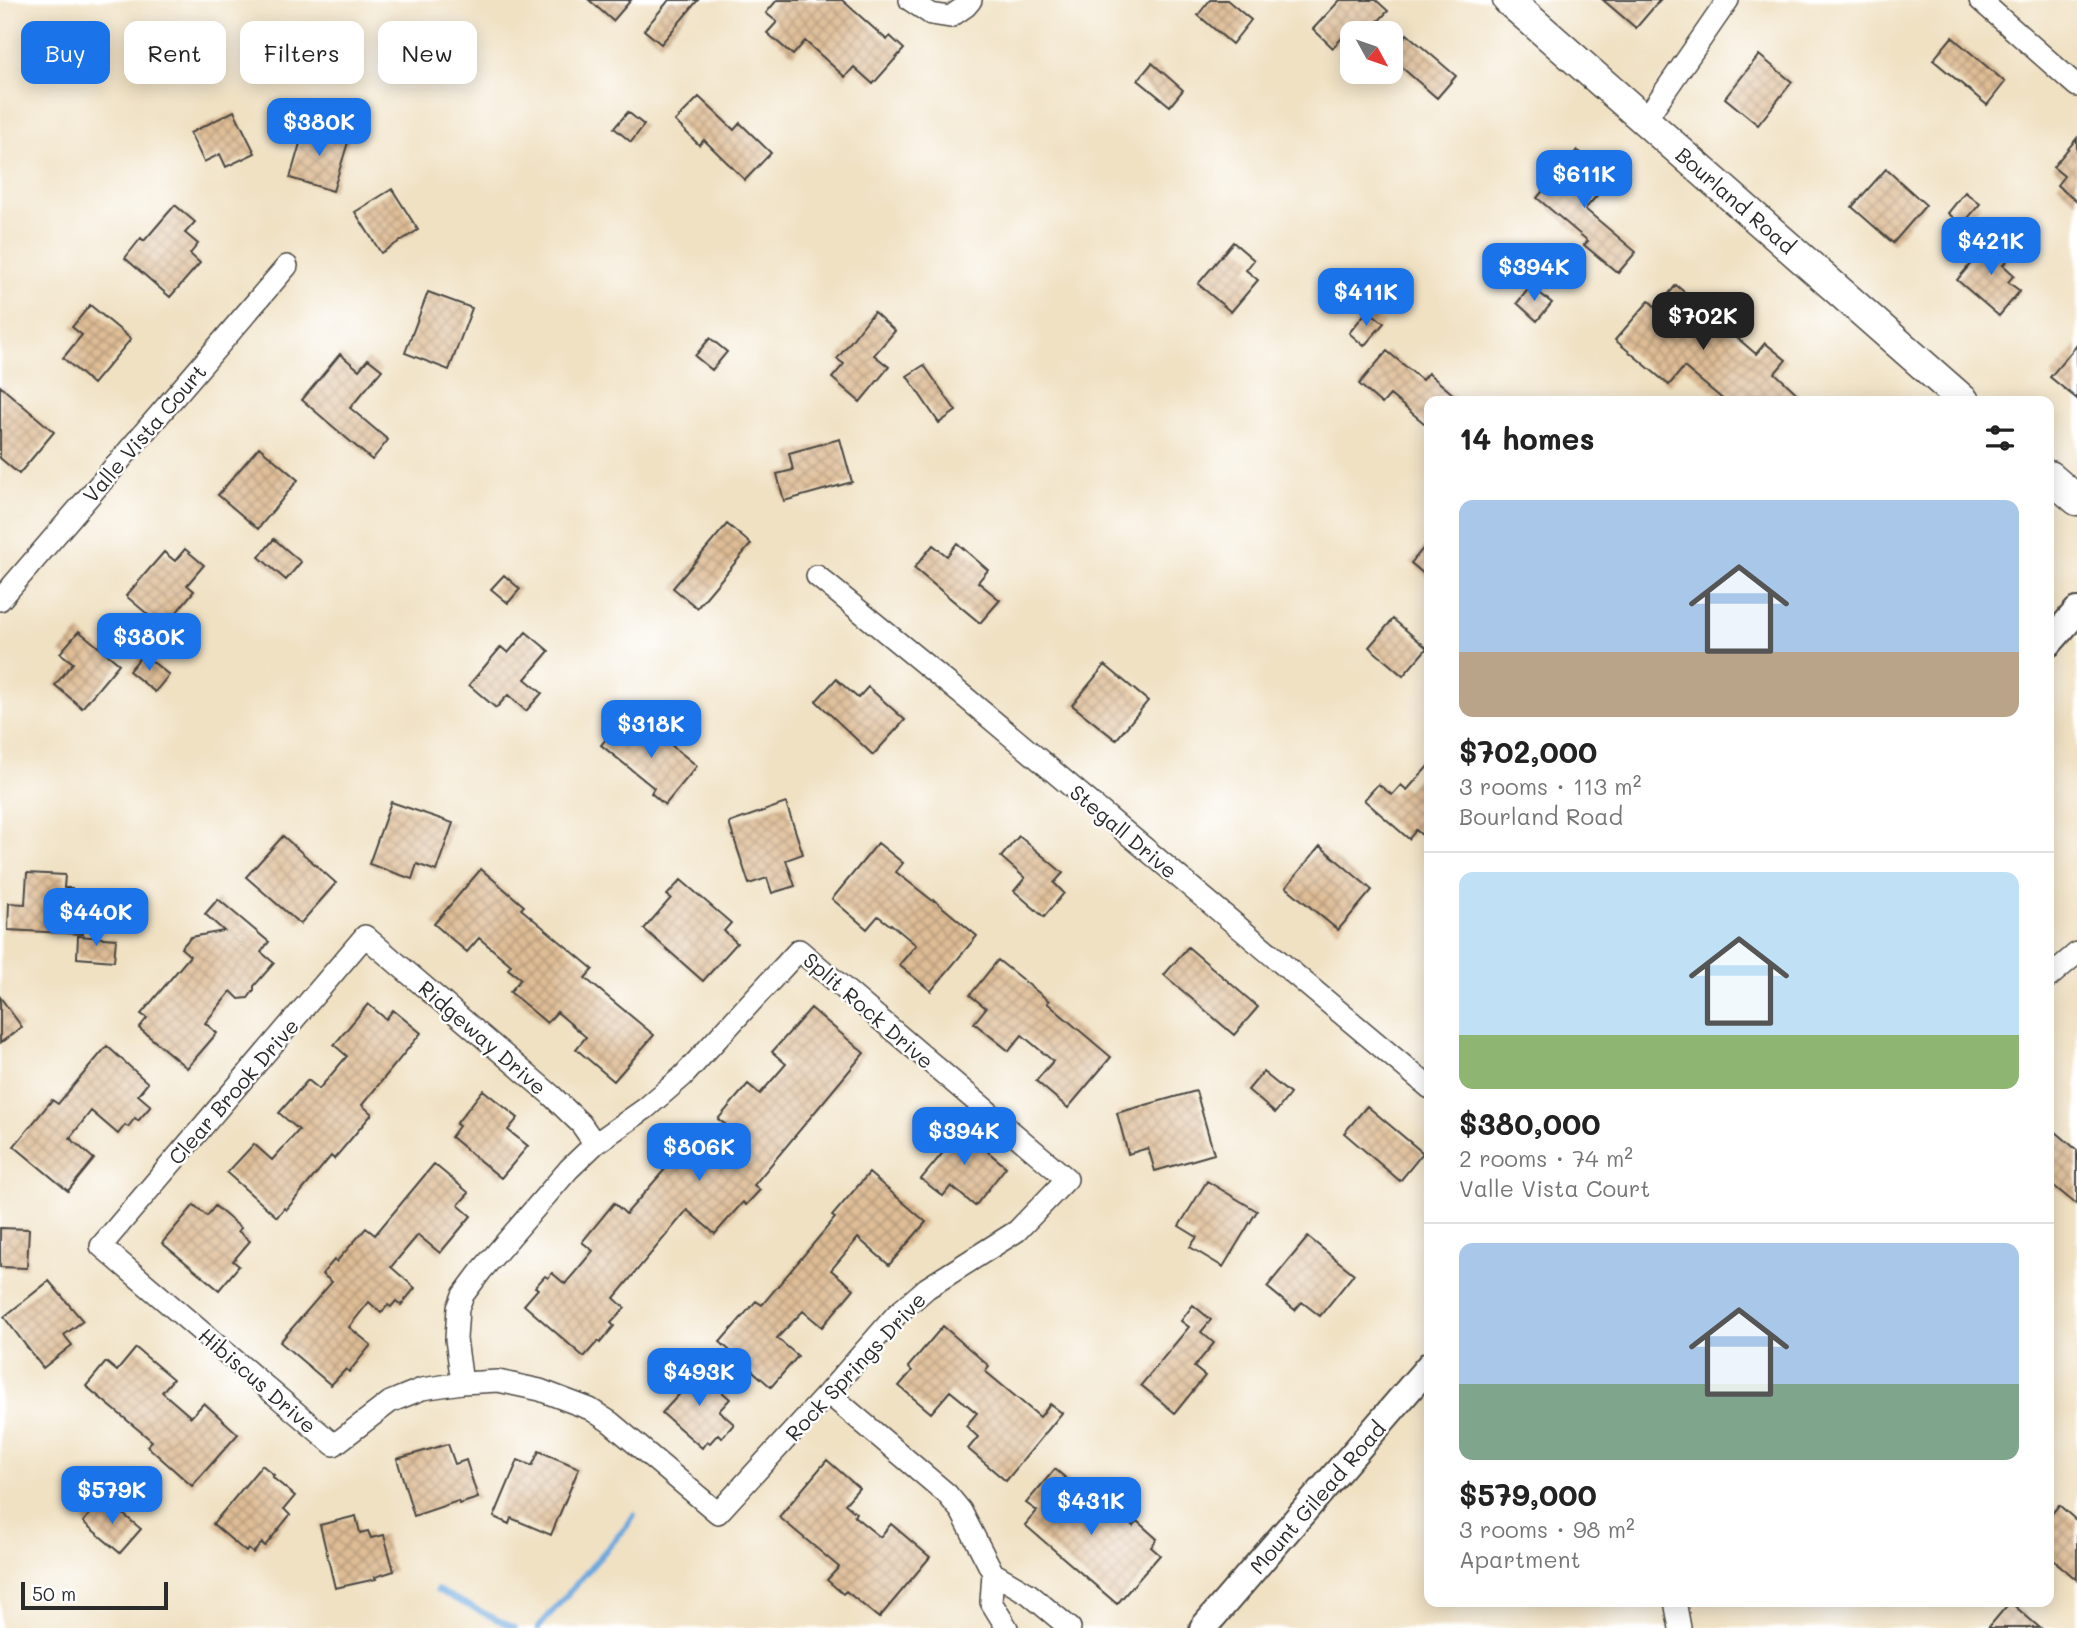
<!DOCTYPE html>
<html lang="en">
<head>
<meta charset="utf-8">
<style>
  :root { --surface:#fff; --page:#f6f6f6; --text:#222; --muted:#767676; --line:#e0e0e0; --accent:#1a73e8 }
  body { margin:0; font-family:Mali,sans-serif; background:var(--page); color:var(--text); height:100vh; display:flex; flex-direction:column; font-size:26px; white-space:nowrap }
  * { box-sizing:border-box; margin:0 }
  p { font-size:23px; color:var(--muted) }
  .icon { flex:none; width:38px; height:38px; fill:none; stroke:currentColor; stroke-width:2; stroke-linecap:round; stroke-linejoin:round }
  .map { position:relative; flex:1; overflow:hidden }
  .side { position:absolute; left:1424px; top:396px; width:630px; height:1211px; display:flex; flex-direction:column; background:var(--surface); border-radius:14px; box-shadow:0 4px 18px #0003 }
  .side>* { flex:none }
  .banner { position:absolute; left:21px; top:21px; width:665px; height:63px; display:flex; gap:14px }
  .needle { width:46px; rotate:130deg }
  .buttons { position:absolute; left:1340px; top:21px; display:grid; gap:14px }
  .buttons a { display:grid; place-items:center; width:63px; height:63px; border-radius:14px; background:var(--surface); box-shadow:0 4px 18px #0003; font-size:35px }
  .scale { position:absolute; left:21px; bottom:18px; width:147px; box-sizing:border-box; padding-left:7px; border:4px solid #2b2b2b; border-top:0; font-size:19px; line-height:24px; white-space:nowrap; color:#2b2b2b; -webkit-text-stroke:5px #fff; paint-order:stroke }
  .price { position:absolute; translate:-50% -60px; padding:0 16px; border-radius:14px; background:var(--accent); color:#fff; font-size:23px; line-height:46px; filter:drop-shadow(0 2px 4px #0008) }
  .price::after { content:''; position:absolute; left:50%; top:42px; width:21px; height:16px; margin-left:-10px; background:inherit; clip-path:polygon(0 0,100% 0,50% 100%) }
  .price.current { background:#222; color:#fff }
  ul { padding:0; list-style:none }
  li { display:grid; align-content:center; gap:14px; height:371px; padding:0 35px }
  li+li { border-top:2px solid var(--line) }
  li span { display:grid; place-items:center; height:217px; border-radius:14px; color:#555 }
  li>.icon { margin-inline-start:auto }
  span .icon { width:126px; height:126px; fill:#fffc; stroke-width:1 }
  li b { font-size:30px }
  h2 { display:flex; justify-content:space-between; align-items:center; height:84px; padding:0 35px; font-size:30px }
  .chip { padding:0 24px; border-radius:14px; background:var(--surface); box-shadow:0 4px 18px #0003; font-size:24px; line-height:63px }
  .chip.current { background:var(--accent); color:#fff }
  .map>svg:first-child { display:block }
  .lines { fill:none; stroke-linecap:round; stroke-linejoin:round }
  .stream { stroke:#6da8de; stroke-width:6 }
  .building { fill:url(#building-cross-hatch) }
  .minor-casing { stroke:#494642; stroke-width:24 }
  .tertiary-casing { stroke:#494642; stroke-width:30 }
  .secondary-casing { stroke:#494642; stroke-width:33 }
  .minor { stroke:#fff; stroke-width:21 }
  .tertiary { stroke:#fff; stroke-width:26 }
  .secondary { stroke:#fff; stroke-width:30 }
  .labels { text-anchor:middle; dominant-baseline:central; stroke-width:5; stroke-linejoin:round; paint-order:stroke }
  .street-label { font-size:21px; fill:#2b2b2b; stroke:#fff }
</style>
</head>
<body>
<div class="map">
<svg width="2077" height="1628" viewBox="0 0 2077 1628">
  <defs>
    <pattern id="building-cross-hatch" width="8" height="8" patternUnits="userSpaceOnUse" patternTransform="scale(1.75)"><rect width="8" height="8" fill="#dfbd96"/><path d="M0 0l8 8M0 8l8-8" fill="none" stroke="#b59a7b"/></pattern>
  </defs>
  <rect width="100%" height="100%" fill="#fff"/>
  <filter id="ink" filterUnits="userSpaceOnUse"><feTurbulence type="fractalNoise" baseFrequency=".0143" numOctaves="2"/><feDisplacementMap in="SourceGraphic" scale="14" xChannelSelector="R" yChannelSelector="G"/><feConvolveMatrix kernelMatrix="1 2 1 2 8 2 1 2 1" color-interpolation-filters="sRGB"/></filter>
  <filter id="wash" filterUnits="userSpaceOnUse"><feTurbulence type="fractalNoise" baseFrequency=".00686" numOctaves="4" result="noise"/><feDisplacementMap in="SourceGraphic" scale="28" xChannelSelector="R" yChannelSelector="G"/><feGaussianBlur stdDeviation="1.57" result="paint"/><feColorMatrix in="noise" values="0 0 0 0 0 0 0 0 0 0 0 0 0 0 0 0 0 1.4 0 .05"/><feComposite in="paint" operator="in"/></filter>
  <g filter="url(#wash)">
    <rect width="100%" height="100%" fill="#f0e1c3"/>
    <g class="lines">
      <path class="stream" d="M437,1590L514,1628
        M538,1628L627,1526L634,1515"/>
    </g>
    <g id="blocks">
      <path class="building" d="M589,0H631L613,21Z
        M669,0H698L661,44L644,30Z
        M777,0H842L887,40L890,36L904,49L873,84L854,67L845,77L805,41L793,55L767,33L777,22L766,13Z
        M1210,0H1227L1251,20L1232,44L1198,15Z
        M1340,0H1376L1388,11L1367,33H1352L1349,30L1333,48L1313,29Z
        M1603,0H1660L1636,28Z
        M1407,34L1456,76L1437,98L1391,58V52Z
        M1952,37L2005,82L1987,105L1933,60Z
        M1759,55L1792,82L1758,125L1725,98Z
        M1152,63L1183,90L1170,106L1138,80Z
        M699,97L734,130L740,123L771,153L745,180L704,140L699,145L675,121Z
        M234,111L255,153L226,167L220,154L204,162L190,133Z
        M628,112L644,125L631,142L614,128Z
        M305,126L349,139L333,191L290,178Z
        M2077,138V202L2057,185L2064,176L2053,167Z
        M1577,150L1599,169L1589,181L1601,191L1585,209L1636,252L1618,273L1584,245L1588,241L1537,198Z
        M1886,169L1926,205L1893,243L1852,207Z
        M392,189L418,230L381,253L355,212Z
        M1965,192L1980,204L1962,225L1948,213Z
        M175,205L195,222L185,233L198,244L190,254L200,263L170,297L125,258L141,238L144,241Z
        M1994,236L2013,253L2003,265L2014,275L2008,282L2020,291L1999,316L1957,280Z
        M1233,242L1254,260L1246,270L1258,280L1231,312L1198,284Z
        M1676,285L1756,354L1765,343L1786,360L1775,373L1805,401H1725L1684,367L1669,385L1615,340L1649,301L1657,308Z
        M1531,286L1552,303L1537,321L1517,303Z
        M428,292L472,308L449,370L405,353Z
        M90,305L131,339L93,384L63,358L82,335L72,327Z
        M1368,310L1384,323L1364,346L1349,333Z
        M874,312L895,331L874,355L889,367L860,402L832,378L844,364L837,359Z
        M710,338L727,352L712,370L695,356Z
        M2077,345V399L2050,377Z
        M1387,351L1422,380L1428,373L1461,401H1430V428L1390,395L1382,404L1359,384Z
        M340,354L359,370L368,359L382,370L350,408L388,440L372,460L302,400Z
        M924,365L956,411L939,423L907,376Z
        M0,386L54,432L19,474L0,458Z
        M840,439L852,482L784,501L777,474L793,470L789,453Z
        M259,447L298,480L258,529L218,495Z
        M727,524L751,544L697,608L673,588Z
        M274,539L301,562L286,580L259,557Z
        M1430,540V579L1411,563Z
        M957,543L988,570L978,582L1000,600L980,623L914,568L933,545L947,556Z
        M185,549L204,565L187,585L194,591L164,628L126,596L164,552L175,561Z
        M504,575L520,589L508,603L491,589Z
        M1393,619L1427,648L1403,676L1369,647Z
        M79,631L119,664L82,708L55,685L73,663L60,653Z
        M526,632L549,651L525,679L542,693L526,711L508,695L496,708L469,685L501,647L508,653Z
        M143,654L169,675L155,692L129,671Z
        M1105,665L1148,701L1116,740L1072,705Z
        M836,679L858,698L868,687L905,720L873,755L816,701Z
        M643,722L697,766L665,805L651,793L654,788L601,745L618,725L631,736Z
        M1430,764V842L1416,830L1409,839L1364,800L1378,784L1392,795L1401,785L1407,790Z
        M391,802L453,823L436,871L417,864L412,879L369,864Z
        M786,803L803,854L786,860L795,886L772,893L767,878L749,884L729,823Z
        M283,836L336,883L300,924L246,877Z
        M1019,836L1063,873L1054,883L1064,893L1044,917L1014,891L1025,878L1001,857Z
        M878,843L903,863L896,872L933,901L934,900L977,936L931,991L899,965L916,945L891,924L890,925L878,916L867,929L832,899Z
        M1320,846L1372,890L1338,930L1286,887Z
        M481,869L524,906L521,909L593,969L585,978L654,1035L614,1081L576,1049L586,1037L557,1012L547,1023L510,992L521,979L508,969L511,965L479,938L467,952L434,924Z
        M27,873L65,875L64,888H72L71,904L85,905L83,934L8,930L9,903L25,904Z
        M681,880L731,923L724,931L737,943L703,981L644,929L671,898L667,895Z
        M218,899L269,942L261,952L274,963L254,986V990L248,998L239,999L231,991L205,1023L217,1033L187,1068L139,1028L147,1018L141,1014L190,956L181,948L191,937L224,931L205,914Z
        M78,936L116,939L114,961L77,958Z
        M1188,947L1258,1007L1234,1035L1164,975Z
        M998,960L1049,1001L1047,1003L1111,1057L1068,1108L1036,1081L1053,1061L1022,1035L1009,1051L974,1023L986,1008L970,995Z
        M0,997L22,1027L0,1043Z
        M368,1004L386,1019L393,1010L421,1033L362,1105L372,1114L334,1159L331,1156L286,1210L284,1208L277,1217L227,1173L254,1144L272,1160L299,1130L279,1113L308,1080L319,1089L347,1056L334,1045Z
        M811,1008L864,1053L754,1185L760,1190L746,1205L743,1202L715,1234L687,1210L614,1298L625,1308L611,1323L614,1326L600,1343L598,1341L584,1357L524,1305L538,1289L535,1287L545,1276L548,1278L552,1273L565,1284L593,1251L582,1242L614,1203L626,1214L686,1145L697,1155L725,1124L718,1119L748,1084L760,1094L786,1064L772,1052Z
        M107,1046L148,1083L138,1095L151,1106L138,1121L135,1118L128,1127L125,1125L118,1134L91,1111L70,1138L94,1159L68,1191L14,1146L52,1100L58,1104Z
        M1263,1072L1290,1094L1275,1113L1248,1090Z
        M483,1090L518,1118L508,1130L528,1146L501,1178L451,1137L459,1126L456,1124Z
        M1196,1091L1214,1154L1155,1171L1148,1148L1128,1154L1117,1113Z
        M1367,1106L1423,1153L1400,1181L1344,1133Z
        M951,1121L1006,1167L975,1206L951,1186L943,1196L921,1179L951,1143L940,1135Z
        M2049,1126L2077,1150V1205L2049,1182Z
        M434,1164L469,1193L458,1205L471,1216L440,1253L418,1235L391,1267L415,1288L401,1305L396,1301L391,1307L388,1305L381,1313L369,1302L349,1327L371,1345L349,1372L346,1369L331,1385L280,1342L332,1282L322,1274L334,1260L336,1262L366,1228L375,1235Z
        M869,1173L926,1222L889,1265L858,1238L831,1270L854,1289L822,1327L803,1311L777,1338L798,1356L771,1387L720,1342L756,1301L762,1305L835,1218L832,1216Z
        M1207,1181L1257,1211L1223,1267L1190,1247L1197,1237L1179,1226Z
        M194,1205L207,1216L215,1206L241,1228L238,1231L250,1241L233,1261L239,1266L219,1290L162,1243Z
        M0,1228L29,1229L27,1268L0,1267Z
        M1308,1237L1354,1274L1320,1316L1302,1302L1295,1310L1267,1287Z
        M49,1281L83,1321L64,1335L72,1345L43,1368L4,1317Z
        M1193,1305L1211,1320L1201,1332L1214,1343L1194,1367L1205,1376L1175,1413L1141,1385L1189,1327L1181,1321Z
        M943,1326L989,1366L985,1371L1040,1417L1050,1404L1062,1413L1006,1481L968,1449L978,1437L966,1426L977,1413L950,1391L931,1413L899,1386L912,1371L908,1367Z
        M136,1348L173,1379L162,1392L191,1417L204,1403L238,1434L192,1486L147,1446L152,1441L86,1386L106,1362L117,1371Z
        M688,1362L730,1399L719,1411L734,1424L722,1438L718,1434L710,1443L707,1441L702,1448L662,1413L686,1387L675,1377Z
        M448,1444L455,1464L466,1460L478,1498L459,1504L458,1501L414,1516L397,1459Z
        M539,1451L579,1468L551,1535L511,1518L509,1524L494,1517L518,1460L532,1466Z
        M827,1460L859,1488L845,1504L856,1513L854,1516L880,1537L891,1524L930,1557L879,1618L846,1591L843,1594L827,1580L839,1567L779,1517Z
        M262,1465L274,1475L272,1477L295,1496L284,1509L290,1515L265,1546L262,1543L253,1553L248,1549L246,1552L213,1524Z
        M1055,1469L1116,1520L1120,1515L1133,1526L1137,1521L1157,1539L1151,1547L1160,1555L1117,1604L1025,1525L1037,1511L1026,1503Z
        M104,1498L141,1529L120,1553L83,1522Z
        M2059,1505L2077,1521V1580L2049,1556V1517Z
        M356,1516L360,1533L368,1531L371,1538L384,1535L394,1571L375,1577L376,1579L335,1588L320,1525Z
        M2010,1602L2040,1628H1988Z"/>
    </g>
  </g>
  <g filter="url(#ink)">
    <use href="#blocks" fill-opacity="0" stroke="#494642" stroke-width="2"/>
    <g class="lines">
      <g class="minor-casing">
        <path id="minor" d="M910,0L931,14L950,17L966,6L971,0
          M1980,0L2077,86
          M1645,120L1728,0
          M817,576L966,698L1430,1088
          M0,600L287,266
          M2049,977L2077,953
          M462,1383L456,1339L458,1308L463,1295L481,1271L569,1169L595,1144L646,1108L683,1076L799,950L1067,1179L1017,1231L927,1288L897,1314L828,1393L718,1513L610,1422L590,1409L540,1390L498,1381L462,1383L422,1389L407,1395L390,1402L334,1445L101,1246L365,936L551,1095L581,1124L595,1144
          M828,1393L947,1494L961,1511L993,1573L1029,1594L1070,1628
          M993,1573L991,1602L1007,1628
          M1675,1601L1680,1628"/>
      </g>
      <g class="tertiary-casing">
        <path id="tertiary" d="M2049,643L2077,611
          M1203,1628L1430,1365"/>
      </g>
      <g class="secondary-casing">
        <path id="secondary" d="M1508,0L1964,401
          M2049,476L2077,500"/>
      </g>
      <use href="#minor" class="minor"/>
      <use href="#tertiary" class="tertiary"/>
      <use href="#secondary" class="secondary"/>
    </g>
  </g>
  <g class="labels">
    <g class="street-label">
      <text transform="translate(1736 200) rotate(41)">Bourland Road</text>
      <text transform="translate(144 433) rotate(-49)">Valle Vista Court</text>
      <text transform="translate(1124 831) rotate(40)">Stegall Drive</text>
      <text transform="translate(869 1010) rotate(41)">Split Rock Drive</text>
      <text transform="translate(483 1037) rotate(41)">Ridgeway Drive</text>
      <text transform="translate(233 1091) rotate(-49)">Clear Brook Drive</text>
      <text transform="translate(855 1366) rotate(-47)">Rock Springs Drive</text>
      <text transform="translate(258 1380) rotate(41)">Hibiscus Drive</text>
      <text transform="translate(1317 1497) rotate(-49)">Mount Gilead Road</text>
    </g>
  </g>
</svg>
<div class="buttons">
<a><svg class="needle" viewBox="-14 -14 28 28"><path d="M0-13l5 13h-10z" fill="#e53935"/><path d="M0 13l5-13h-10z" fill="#767676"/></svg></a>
</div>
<div class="scale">50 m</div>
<b class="price" style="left:319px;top:158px">$380K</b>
<b class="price" style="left:1584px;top:210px">$611K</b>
<b class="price" style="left:1991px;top:277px">$421K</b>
<b class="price" style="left:1534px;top:303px">$394K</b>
<b class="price" style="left:1366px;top:328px">$411K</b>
<b class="price current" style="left:1703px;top:352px">$702K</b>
<b class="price" style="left:149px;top:673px">$380K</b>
<b class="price" style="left:651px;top:760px">$318K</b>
<b class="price" style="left:96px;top:948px">$440K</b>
<b class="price" style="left:964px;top:1167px">$394K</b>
<b class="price" style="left:699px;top:1183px">$806K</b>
<b class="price" style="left:699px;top:1408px">$493K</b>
<b class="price" style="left:112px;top:1526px">$579K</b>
<b class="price" style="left:1091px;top:1537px">$431K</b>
<div class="banner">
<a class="chip current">Buy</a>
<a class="chip">Rent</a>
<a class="chip">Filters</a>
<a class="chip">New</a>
</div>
<section class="side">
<h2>14 homes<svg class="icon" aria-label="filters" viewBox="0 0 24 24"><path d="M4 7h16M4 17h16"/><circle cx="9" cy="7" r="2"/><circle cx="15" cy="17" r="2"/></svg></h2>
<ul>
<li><span style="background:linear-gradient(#a9c7e8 70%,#b9a48a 0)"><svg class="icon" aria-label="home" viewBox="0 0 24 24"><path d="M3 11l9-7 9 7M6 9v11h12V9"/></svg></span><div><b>$702,000</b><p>3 rooms · 113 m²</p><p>Bourland Road</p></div></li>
<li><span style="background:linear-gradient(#bfe0f5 75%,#8fb573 0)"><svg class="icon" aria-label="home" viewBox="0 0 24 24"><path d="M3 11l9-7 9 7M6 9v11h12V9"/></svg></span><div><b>$380,000</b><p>2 rooms · 74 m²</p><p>Valle Vista Court</p></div></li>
<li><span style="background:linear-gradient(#a9c7e8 65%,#7fa58c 0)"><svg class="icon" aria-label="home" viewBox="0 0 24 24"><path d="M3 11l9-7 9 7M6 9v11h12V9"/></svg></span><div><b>$579,000</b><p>3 rooms · 98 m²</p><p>Apartment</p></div></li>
</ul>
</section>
</div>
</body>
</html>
